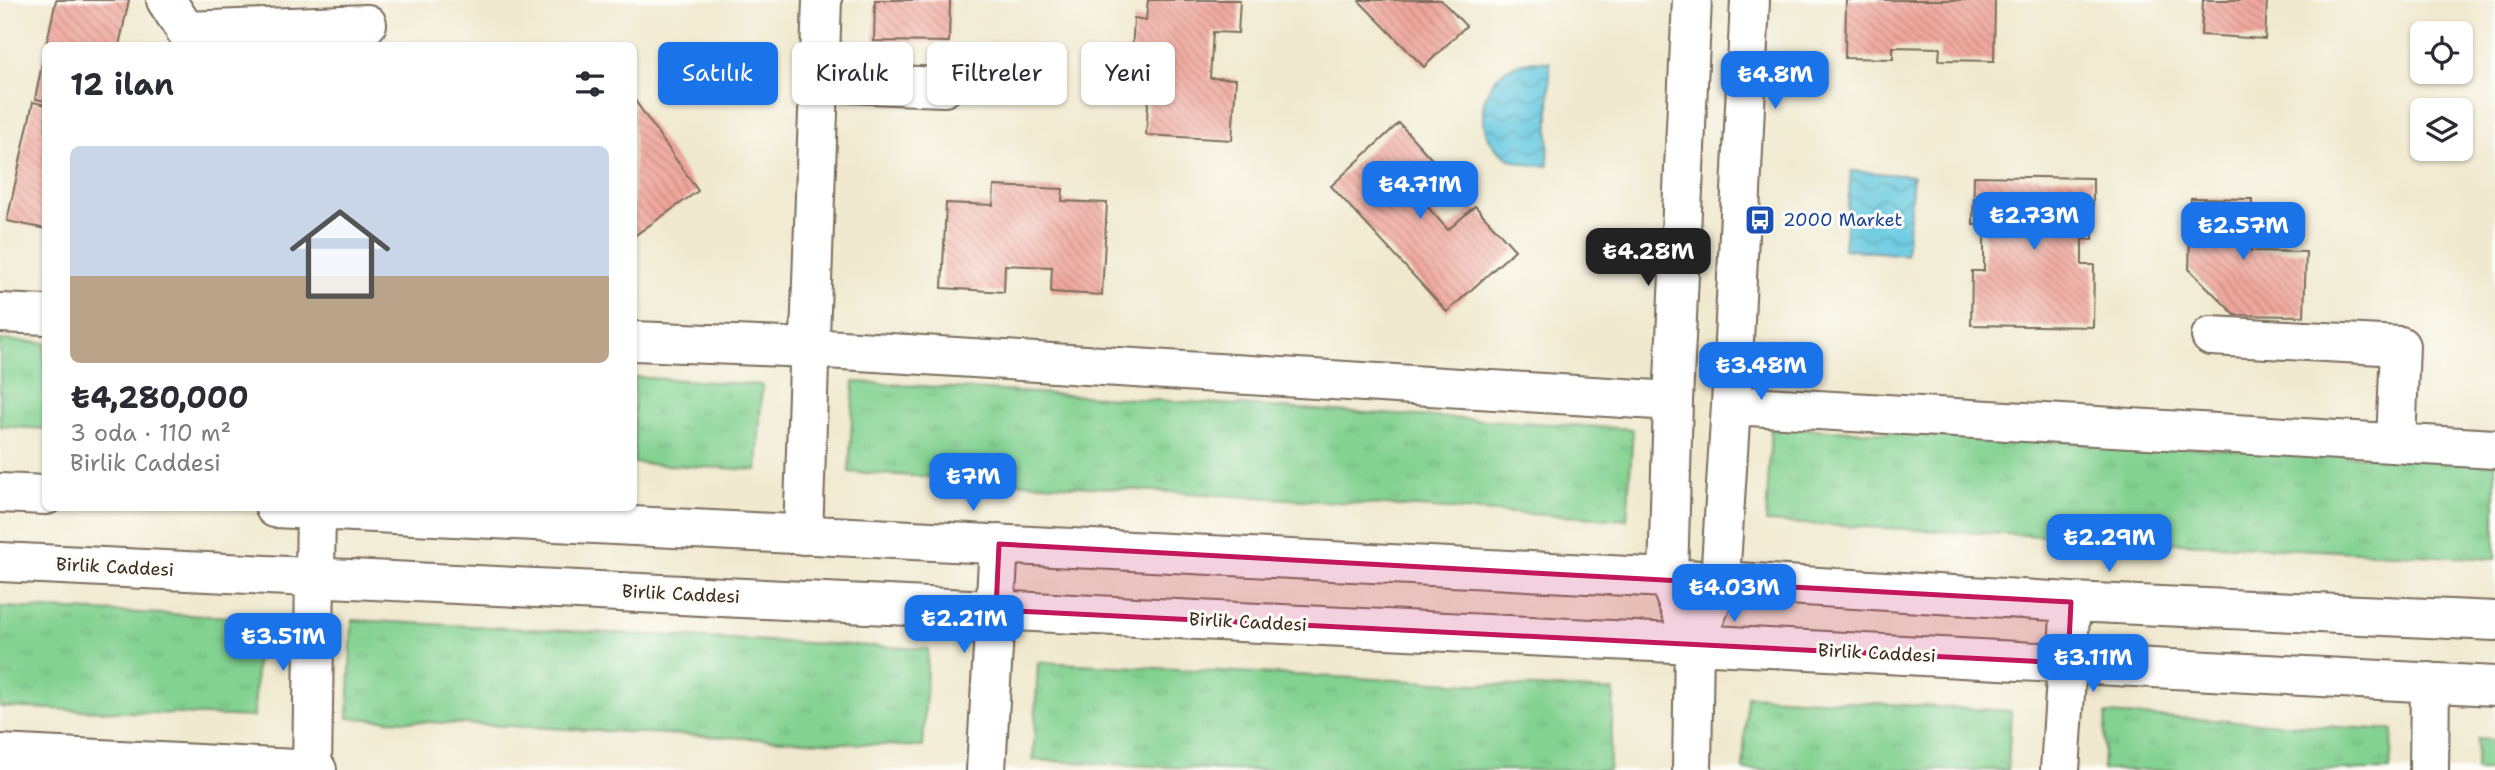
<!DOCTYPE html>
<html lang="tr">
<head>
<meta charset="utf-8">
<style>
  :root { --surface:#fff; --page:#f7f7f7; --text:#2b2b33; --muted:#7c7c81; --line:#e1e1e2; --accent:#1a73e8 }
  body { margin:0; font-family:"Shantell Sans",sans-serif; background:var(--page); color:var(--text); height:100vh; display:flex; flex-direction:column; font-size:26px; white-space:nowrap }
  * { box-sizing:border-box; margin:0 }
  p { font-size:23px; color:var(--muted) }
  .icon { flex:none; width:38px; height:38px; fill:none; stroke:currentColor; stroke-width:2; stroke-linecap:round; stroke-linejoin:round }
  .map { position:relative; flex:1; overflow:hidden }
  .sheet { position:absolute; left:42px; top:42px; width:595px; height:469px; display:flex; flex-direction:column; background:var(--surface); border-radius:10px; box-shadow:0 2px 5px #0004 }
  .sheet>* { flex:none }
  .hud { position:absolute; left:658px; top:42px; width:665px; height:63px; display:flex; gap:14px }
  .buttons { position:absolute; left:2410px; top:21px; display:grid; gap:14px }
  .buttons a { display:grid; place-items:center; width:63px; height:63px; border-radius:10px; background:var(--surface); box-shadow:0 2px 5px #0004; font-size:35px }
  .price { position:absolute; translate:-50% -60px; padding:0 16px; border-radius:14px; background:var(--accent); color:#fff; font-size:23px; line-height:46px; filter:drop-shadow(0 2px 4px #0008) }
  .price::after { content:''; position:absolute; left:50%; top:42px; width:21px; height:16px; margin-left:-10px; background:inherit; clip-path:polygon(0 0,100% 0,50% 100%) }
  .price.current { background:#222; color:#fff }
  ul { padding:0; list-style:none }
  li { display:grid; align-content:center; gap:14px; height:371px; padding:0 28px }
  li+li { border-top:2px solid var(--line) }
  li span { display:grid; place-items:center; height:217px; border-radius:10px; color:#555 }
  li>.icon { margin-inline-start:auto }
  span .icon { width:126px; height:126px; fill:#fffc; stroke-width:1 }
  li b { font-size:30px }
  h2 { display:flex; justify-content:space-between; align-items:center; height:84px; padding:0 28px; font-size:30px }
  .pill { padding:0 24px; border-radius:10px; background:var(--surface); box-shadow:0 2px 5px #0004; font-size:24px; line-height:63px }
  .pill.current { background:var(--accent); color:#fff }
  .map>svg:first-child { display:block }
  .grass { fill:url(#grass-tufts); stroke:#5f7e58; stroke-width:2 }
  .water { fill:url(#water-waves); stroke:#4e787e; stroke-width:2 }
  .building { fill:url(#building-back-hatch) }
  .lines { fill:none; stroke-linecap:round; stroke-linejoin:round }
  .minor-casing { stroke:#7a6d5c; stroke-width:42 }
  .minor { stroke:#fff; stroke-width:38 }
  .marked { fill:#c2185b; fill-opacity:0.2; stroke:#c2185b; stroke-width:5; stroke-linejoin:round }
  .labels { text-anchor:middle; dominant-baseline:central; stroke-width:6; stroke-linejoin:round; paint-order:stroke }
  .transit-label { font-size:18px; fill:#164399; stroke:#fdfcf7; text-anchor:start }
  .street-label { font-size:18px; fill:#3b2a1e; stroke:#fdfcf7 }
</style>
</head>
<body>
<div class="map">
<svg width="2495" height="770" viewBox="0 0 2495 770">
  <defs>
    <pattern id="grass-tufts" width="24" height="20" patternUnits="userSpaceOnUse" patternTransform="scale(1.75)"><rect width="24" height="20" fill="#83d291"/><path d="M3 7l-1-3M5 7V3M7 7l1-3M15 17l-1-3M17 17v-4M19 17l1-3" fill="none" stroke="#72b47d"/></pattern>
    <pattern id="water-waves" width="16" height="10" patternUnits="userSpaceOnUse" patternTransform="scale(1.75)"><rect width="16" height="10" fill="#61c7df"/><path d="M0 5q4-4 8 0t8 0" fill="none" stroke="#51a2b4"/></pattern>
    <pattern id="building-back-hatch" width="6" height="6" patternUnits="userSpaceOnUse" patternTransform="scale(1.75)"><rect width="6" height="6" fill="#f0a79d"/><path d="M-1 5l2 2M0 0l6 6M5-1l2 2" fill="none" stroke="#c4887f"/></pattern>
  </defs>
  <rect width="100%" height="100%" fill="#fdfcf7"/>
  <filter id="ink" filterUnits="userSpaceOnUse"><feTurbulence type="fractalNoise" baseFrequency=".0143" numOctaves="2"/><feDisplacementMap in="SourceGraphic" scale="14" xChannelSelector="R" yChannelSelector="G"/><feConvolveMatrix kernelMatrix="1 2 1 2 8 2 1 2 1" color-interpolation-filters="sRGB"/></filter>
  <filter id="wash" filterUnits="userSpaceOnUse"><feTurbulence type="fractalNoise" baseFrequency=".00686" numOctaves="4" result="noise"/><feDisplacementMap in="SourceGraphic" scale="28" xChannelSelector="R" yChannelSelector="G"/><feGaussianBlur stdDeviation="1.57" result="paint"/><feColorMatrix in="noise" values="0 0 0 0 0 0 0 0 0 0 0 0 0 0 0 0 0 1.4 0 .05"/><feComposite in="paint" operator="in"/></filter>
  <g filter="url(#wash)">
    <rect width="100%" height="100%" fill="#f0e9cf"/>
    <path class="grass" d="M0,340L45,343V429L0,426Z
      M634,377L762,385L757,470L634,463Z
      M854,382L1633,429L1627,520L849,472Z
      M1771,427L2495,463V559L1766,522Z
      M0,607L258,618L254,717L0,707Z
      M352,620L928,649L923,747L348,718Z
      M1038,662L1614,691L1609,770H1229L1033,760Z
      M1747,696L2011,711L2008,770H1743Z
      M2106,714L2393,730L2390,770H2103Z
      M2477,739L2495,740V770H2476Z"/>
    <path class="water" d="M1534,61L1550,62L1548,166C1536,166 1526,165 1515,161C1478,148 1472,95 1503,72C1512,65 1523,63 1534,61Z
      M1851,171L1913,176L1906,255L1844,249Z"/>
    <g id="blocks">
      <path class="building" d="M56,0H129L119,46H46Z
        M875,0H950L949,42L874,41Z
        M1148,0H1240L1238,33L1213,32L1210,78L1236,79L1232,140L1146,135L1149,88L1130,87L1134,18L1146,20Z
        M1360,0H1441L1466,26L1424,67L1359,1Z
        M1846,0H1995L1994,61L1939,60L1940,48L1893,47V59L1845,58Z
        M2203,0H2267L2265,39L2201,35Z
        M44,54H46V101L35,99Z
        M634,99L698,191L634,236Z
        M33,102L46,105V229L7,221Z
        M1399,123L1437,165L1411,188L1448,230L1475,206L1515,250L1447,312L1331,186Z
        M1974,176L2093,178V240L2082,239V265H2094L2093,327L1971,325L1972,271H1984V225H1973Z
        M994,186L1063,189L1062,201L1107,203L1102,295L1051,292L1052,267L1005,265L1004,292L942,288L946,203L993,205Z
        M2191,198L2252,199L2251,251L2306,252L2304,316L2235,315L2189,269Z"/>
    </g>
  </g>
  <g filter="url(#ink)">
    <use href="#blocks" fill-opacity="0" stroke="#7a6d5c" stroke-width="2"/>
    <g class="lines">
      <g class="minor-casing">
        <path id="minor" d="M166,0L186,31L367,24
          M1692,0L1673,401L1668,578L1694,644
          M819,82L944,87
          M0,313L46,315
          M2211,336L2400,346L2396,443
          M634,341L809,348L1673,401
          M1731,405L2495,449
          M0,493L46,495
          M275,508L1668,578L2071,602L2495,621
          M803,535L822,0
          M0,562L1694,644L2495,686
          M0,754L317,770
          M312,770L316,510
          M986,770L999,544
          M1692,770L1694,644L1720,581L1731,405L1750,0
          M2060,770L2071,602
          M2429,770L2430,682"/>
      </g>
      <use href="#minor" class="minor"/>
    </g>
  </g>
  <path class="marked" d="M999,544L2071,602L2068,663L996,610Z"/>
  <defs>
    <g id="bus-square" transform="scale(1.575)"><rect x="-9" y="-9" width="18" height="18" rx="4" fill="#1a4fb4" stroke="#fdfcf7"/><path d="M-5-6H5V4H4V6H2V4H-2V6H-4V4H-5ZM-3.5-4V0h7V-4ZM-3.5 1.2v1.5H-2V1.2ZM2 1.2v1.5H3.5V1.2Z" fill="#fff"/></g>
  </defs>
  <g fill-rule="evenodd">
    <use href="#bus-square" x="1760" y="220"/>
  </g>
  <g class="labels">
    <g class="transit-label">
      <text x="1783" y="220">2000 Market</text>
    </g>
    <g class="street-label">
      <text transform="translate(115 567) rotate(3)">Birlik Caddesi</text>
      <text transform="translate(681 594) rotate(3)">Birlik Caddesi</text>
      <text transform="translate(1248 622) rotate(3)">Birlik Caddesi</text>
      <text transform="translate(1877 653) rotate(3)">Birlik Caddesi</text>
    </g>
  </g>
</svg>
<div class="buttons">
<a><svg class="icon" aria-label="locate" viewBox="0 0 24 24"><circle cx="12" cy="12" r="6"/><path d="M12 2v4M12 18v4M2 12h4M18 12h4"/></svg></a>
<a><svg class="icon" aria-label="layers" viewBox="0 0 24 24"><path d="M12 4l9 5-9 5-9-5zM3 14l9 5 9-5"/></svg></a>
</div>
<b class="price" style="left:1775px;top:111px">₺4.8M</b>
<b class="price" style="left:1420px;top:221px">₺4.71M</b>
<b class="price" style="left:2034px;top:252px">₺2.73M</b>
<b class="price" style="left:2243px;top:262px">₺2.57M</b>
<b class="price current" style="left:1648px;top:288px">₺4.28M</b>
<b class="price" style="left:1761px;top:402px">₺3.48M</b>
<b class="price" style="left:973px;top:513px">₺7M</b>
<b class="price" style="left:2109px;top:574px">₺2.29M</b>
<b class="price" style="left:1734px;top:624px">₺4.03M</b>
<b class="price" style="left:964px;top:655px">₺2.21M</b>
<b class="price" style="left:283px;top:673px">₺3.51M</b>
<b class="price" style="left:2093px;top:694px">₺3.11M</b>
<div class="hud">
<a class="pill current">Satılık</a>
<a class="pill">Kiralık</a>
<a class="pill">Filtreler</a>
<a class="pill">Yeni</a>
</div>
<section class="sheet">
<h2>12 ilan<svg class="icon" aria-label="filters" viewBox="0 0 24 24"><path d="M4 7h16M4 17h16"/><circle cx="9" cy="7" r="2"/><circle cx="15" cy="17" r="2"/></svg></h2>
<ul>
<li><span style="background:linear-gradient(#c9d6e8 60%,#b9a48a 0)"><svg class="icon" aria-label="home" viewBox="0 0 24 24"><path d="M3 11l9-7 9 7M6 9v11h12V9"/></svg></span><div><b>₺4,280,000</b><p>3 oda · 110 m²</p><p>Birlik Caddesi</p></div></li>
</ul>
</section>
</div>
</body>
</html>
